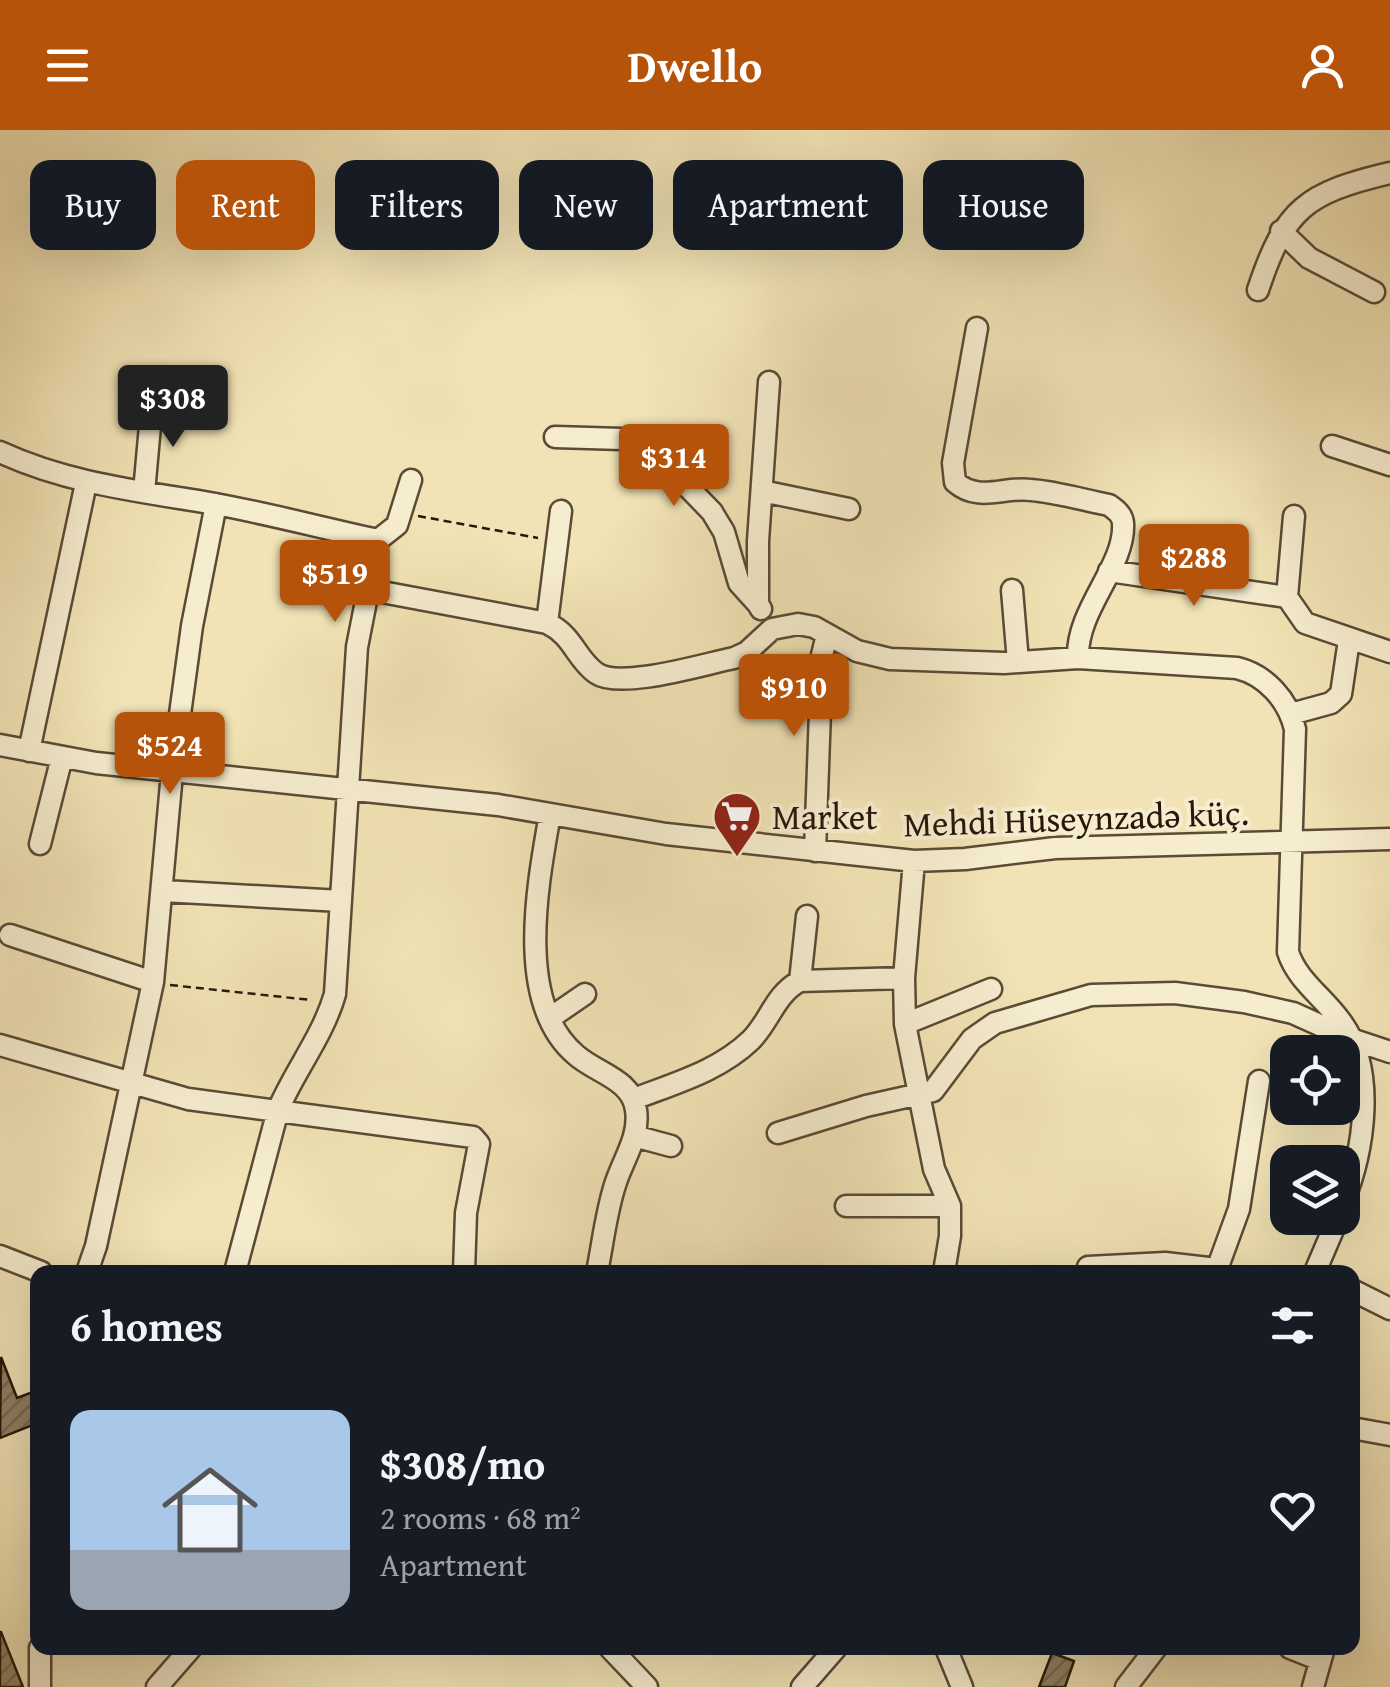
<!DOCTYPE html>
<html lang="en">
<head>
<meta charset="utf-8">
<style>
  :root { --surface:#171b24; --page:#242831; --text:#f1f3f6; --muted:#9ea1a6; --line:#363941; --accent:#b45309 }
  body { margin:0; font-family:"Gentium Book Plus",serif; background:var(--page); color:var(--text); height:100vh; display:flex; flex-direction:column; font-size:38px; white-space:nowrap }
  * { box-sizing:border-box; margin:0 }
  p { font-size:32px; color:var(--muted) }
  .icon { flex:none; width:55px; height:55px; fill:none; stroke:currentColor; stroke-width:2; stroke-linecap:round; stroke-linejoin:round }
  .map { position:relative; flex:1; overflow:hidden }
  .panel { position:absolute; left:30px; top:1135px; width:1330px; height:390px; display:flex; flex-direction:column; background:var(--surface); border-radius:20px; box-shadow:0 10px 40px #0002 }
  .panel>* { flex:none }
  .guide { position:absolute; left:30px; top:30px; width:1330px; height:90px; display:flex; gap:20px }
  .fabs { position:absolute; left:1270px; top:905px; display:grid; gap:20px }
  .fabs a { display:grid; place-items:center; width:90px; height:90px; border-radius:20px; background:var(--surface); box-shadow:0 10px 40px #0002; font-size:50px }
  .price { position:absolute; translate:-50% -85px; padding:0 22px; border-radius:10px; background:var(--accent); color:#fff; font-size:32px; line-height:65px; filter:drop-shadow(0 2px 5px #0008) }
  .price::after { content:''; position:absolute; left:50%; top:60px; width:30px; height:22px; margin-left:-15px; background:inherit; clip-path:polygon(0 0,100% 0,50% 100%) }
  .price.active { background:#222; color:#fff }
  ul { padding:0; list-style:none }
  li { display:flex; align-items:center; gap:30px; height:250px; padding:0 40px }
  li+li { border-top:2px solid var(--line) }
  li span { display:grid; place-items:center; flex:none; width:280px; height:200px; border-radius:20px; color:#555 }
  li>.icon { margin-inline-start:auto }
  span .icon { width:120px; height:120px; fill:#fffc; stroke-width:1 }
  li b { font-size:42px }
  h2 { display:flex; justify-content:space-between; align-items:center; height:120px; padding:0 40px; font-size:42px }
  .chip { padding:0 35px; border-radius:20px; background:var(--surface); box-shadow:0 10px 40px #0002; font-size:35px; line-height:90px }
  .chip.active { background:var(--accent); color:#fff }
  header { display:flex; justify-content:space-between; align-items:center; height:130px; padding:0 40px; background:var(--accent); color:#fff; font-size:45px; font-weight:600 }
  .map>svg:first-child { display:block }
  .building { fill:url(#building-hatch); stroke:#27170c; stroke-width:2.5 }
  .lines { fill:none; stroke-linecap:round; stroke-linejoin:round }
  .minor-casing { stroke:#5a4a36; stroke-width:25 }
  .path { stroke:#27170c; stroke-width:2.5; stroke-dasharray:8 5; stroke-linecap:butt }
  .minor { stroke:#f6edcf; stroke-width:20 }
  .labels { text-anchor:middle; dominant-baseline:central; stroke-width:8; stroke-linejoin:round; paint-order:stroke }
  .poi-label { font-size:35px; fill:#27170c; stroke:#f6edcf; text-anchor:start }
  .street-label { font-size:35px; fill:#27170c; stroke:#f6edcf }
</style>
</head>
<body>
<header><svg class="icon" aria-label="menu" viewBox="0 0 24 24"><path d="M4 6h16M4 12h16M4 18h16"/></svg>Dwello<svg class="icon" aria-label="person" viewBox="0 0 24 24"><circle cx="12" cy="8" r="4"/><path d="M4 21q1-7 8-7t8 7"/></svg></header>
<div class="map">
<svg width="1390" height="1557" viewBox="0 0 1390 1557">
  <defs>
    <pattern id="building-hatch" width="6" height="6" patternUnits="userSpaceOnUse" patternTransform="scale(2.5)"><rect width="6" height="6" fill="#908164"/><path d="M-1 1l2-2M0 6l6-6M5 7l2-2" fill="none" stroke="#766951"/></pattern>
  </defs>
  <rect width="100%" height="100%" fill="#f1e3b5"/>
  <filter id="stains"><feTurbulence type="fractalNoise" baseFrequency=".002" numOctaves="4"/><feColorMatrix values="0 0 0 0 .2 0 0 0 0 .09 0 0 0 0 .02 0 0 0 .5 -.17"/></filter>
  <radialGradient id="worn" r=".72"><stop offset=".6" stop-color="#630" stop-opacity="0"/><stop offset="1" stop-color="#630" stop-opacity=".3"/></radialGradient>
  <path class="building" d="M1,1227L17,1268L38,1260V1293L0,1308Z
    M0,1502H1L23,1557H0Z
    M1052,1523L1074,1531L1065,1557H1039Z"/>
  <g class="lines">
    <g class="minor-casing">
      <path id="minor" d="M1281,101L1309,128L1374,162
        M1258,160C1285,78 1306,63 1390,43
        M977,198L953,333L955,352C979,373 1004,356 1031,360C1057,362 1083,370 1109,375C1116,380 1122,384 1123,393C1126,436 1076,479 1078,528
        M555,307L622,309L654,322L712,382L724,402L739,453L758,474
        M1332,316L1390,335
        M0,322C67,353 138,361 210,373C266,383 322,398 378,410
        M762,361L849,379
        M144,362L152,274
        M1294,386L1287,467L1305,493L1390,522
        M1109,441L1287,467
        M366,459L547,493C574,506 575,528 596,543C620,560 704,534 734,528L747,522L772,499L798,494L814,497L857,521L890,529L1004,533L1078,528L1237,538C1266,545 1288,570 1295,599L1288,822C1297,850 1322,866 1339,889C1378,938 1364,1022 1342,1075
        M1012,460L1018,532
        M761,479L758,474V411L769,252
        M547,493L561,381
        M1291,584L1331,573L1341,564L1349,510
        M0,615L96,633L498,675L666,704L914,731L965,729L1055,718L1390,709
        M29,621L86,353
        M550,684C538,753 514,873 576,925C596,943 632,949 636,980C640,1006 624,1028 616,1052C606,1081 603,1113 597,1142
        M40,714L62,627
        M815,721L822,525L827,505
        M914,731L904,848L905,894L934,1039L950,1076V1106L944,1142
        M163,761L341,771
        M10,805L153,852
        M800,851L807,786
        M550,888L585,864
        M905,894L991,859
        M0,915L188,969L473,1007L479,1014L466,1083L464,1142
        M634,969C675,953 719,941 751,910C770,891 775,864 800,851L904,848
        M778,1003L866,976L933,961L972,909L995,893L1091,865L1175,863L1244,872L1293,883L1351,909L1390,922
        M634,1006L671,1016
        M846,1076H950
        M0,1126L41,1142
        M1088,1137L1165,1133L1217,1139
        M87,1142L96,1116L153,852L172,643L192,496L216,374
        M235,1142L278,980C295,940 323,906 335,864L357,517L378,410L397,395L411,350
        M1216,1142L1239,1079L1259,951
        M1315,1142L1338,1088
        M1352,1160L1390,1179
        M1352,1298L1390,1305
        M610,1518L647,1557
        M946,1518L962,1557
        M1290,1518L1320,1530
        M40,1557V1518
        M157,1557L191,1518
        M802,1557L836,1518
        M1126,1557L1156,1518
        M1313,1557L1324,1518"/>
    </g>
    <path class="path" d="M418,386L538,408
      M170,855L311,870"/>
    <use href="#minor" class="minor"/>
  </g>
  <defs>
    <g id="supermarket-pin" transform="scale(2.5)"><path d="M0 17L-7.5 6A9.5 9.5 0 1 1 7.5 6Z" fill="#8f2418" stroke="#f6edcf"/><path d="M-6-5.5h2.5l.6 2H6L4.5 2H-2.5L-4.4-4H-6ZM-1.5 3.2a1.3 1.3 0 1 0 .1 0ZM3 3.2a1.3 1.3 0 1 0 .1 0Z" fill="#fff"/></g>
  </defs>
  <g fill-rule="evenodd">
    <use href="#supermarket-pin" x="737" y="686"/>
  </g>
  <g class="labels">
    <g class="poi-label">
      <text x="772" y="686">Market</text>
    </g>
    <g class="street-label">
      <text transform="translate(1076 688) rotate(-2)">Mehdi Hüseynzadə küç.</text>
    </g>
  </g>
  <rect width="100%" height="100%" filter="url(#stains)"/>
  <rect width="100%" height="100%" fill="url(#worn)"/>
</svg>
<div class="fabs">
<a><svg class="icon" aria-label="locate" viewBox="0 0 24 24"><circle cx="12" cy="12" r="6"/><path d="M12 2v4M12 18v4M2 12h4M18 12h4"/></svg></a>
<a><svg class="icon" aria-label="layers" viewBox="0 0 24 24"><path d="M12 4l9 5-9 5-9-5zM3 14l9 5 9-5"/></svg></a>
</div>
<b class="price active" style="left:173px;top:320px">$308</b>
<b class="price" style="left:674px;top:379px">$314</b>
<b class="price" style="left:1194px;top:479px">$288</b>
<b class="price" style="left:335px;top:495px">$519</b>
<b class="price" style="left:794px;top:609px">$910</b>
<b class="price" style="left:170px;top:667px">$524</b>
<div class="guide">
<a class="chip">Buy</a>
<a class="chip active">Rent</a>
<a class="chip">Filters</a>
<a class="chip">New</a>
<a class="chip">Apartment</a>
<a class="chip">House</a>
</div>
<section class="panel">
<h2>6 homes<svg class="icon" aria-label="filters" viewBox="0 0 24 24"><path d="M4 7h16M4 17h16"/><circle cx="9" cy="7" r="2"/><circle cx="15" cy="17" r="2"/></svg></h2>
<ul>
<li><span style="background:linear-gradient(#a9c7e8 70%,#9aa5b1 0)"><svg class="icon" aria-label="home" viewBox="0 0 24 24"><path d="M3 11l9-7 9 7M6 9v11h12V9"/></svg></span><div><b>$308/mo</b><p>2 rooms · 68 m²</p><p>Apartment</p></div><svg class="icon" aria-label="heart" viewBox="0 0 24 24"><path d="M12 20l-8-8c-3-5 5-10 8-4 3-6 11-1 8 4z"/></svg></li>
</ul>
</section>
</div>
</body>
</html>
